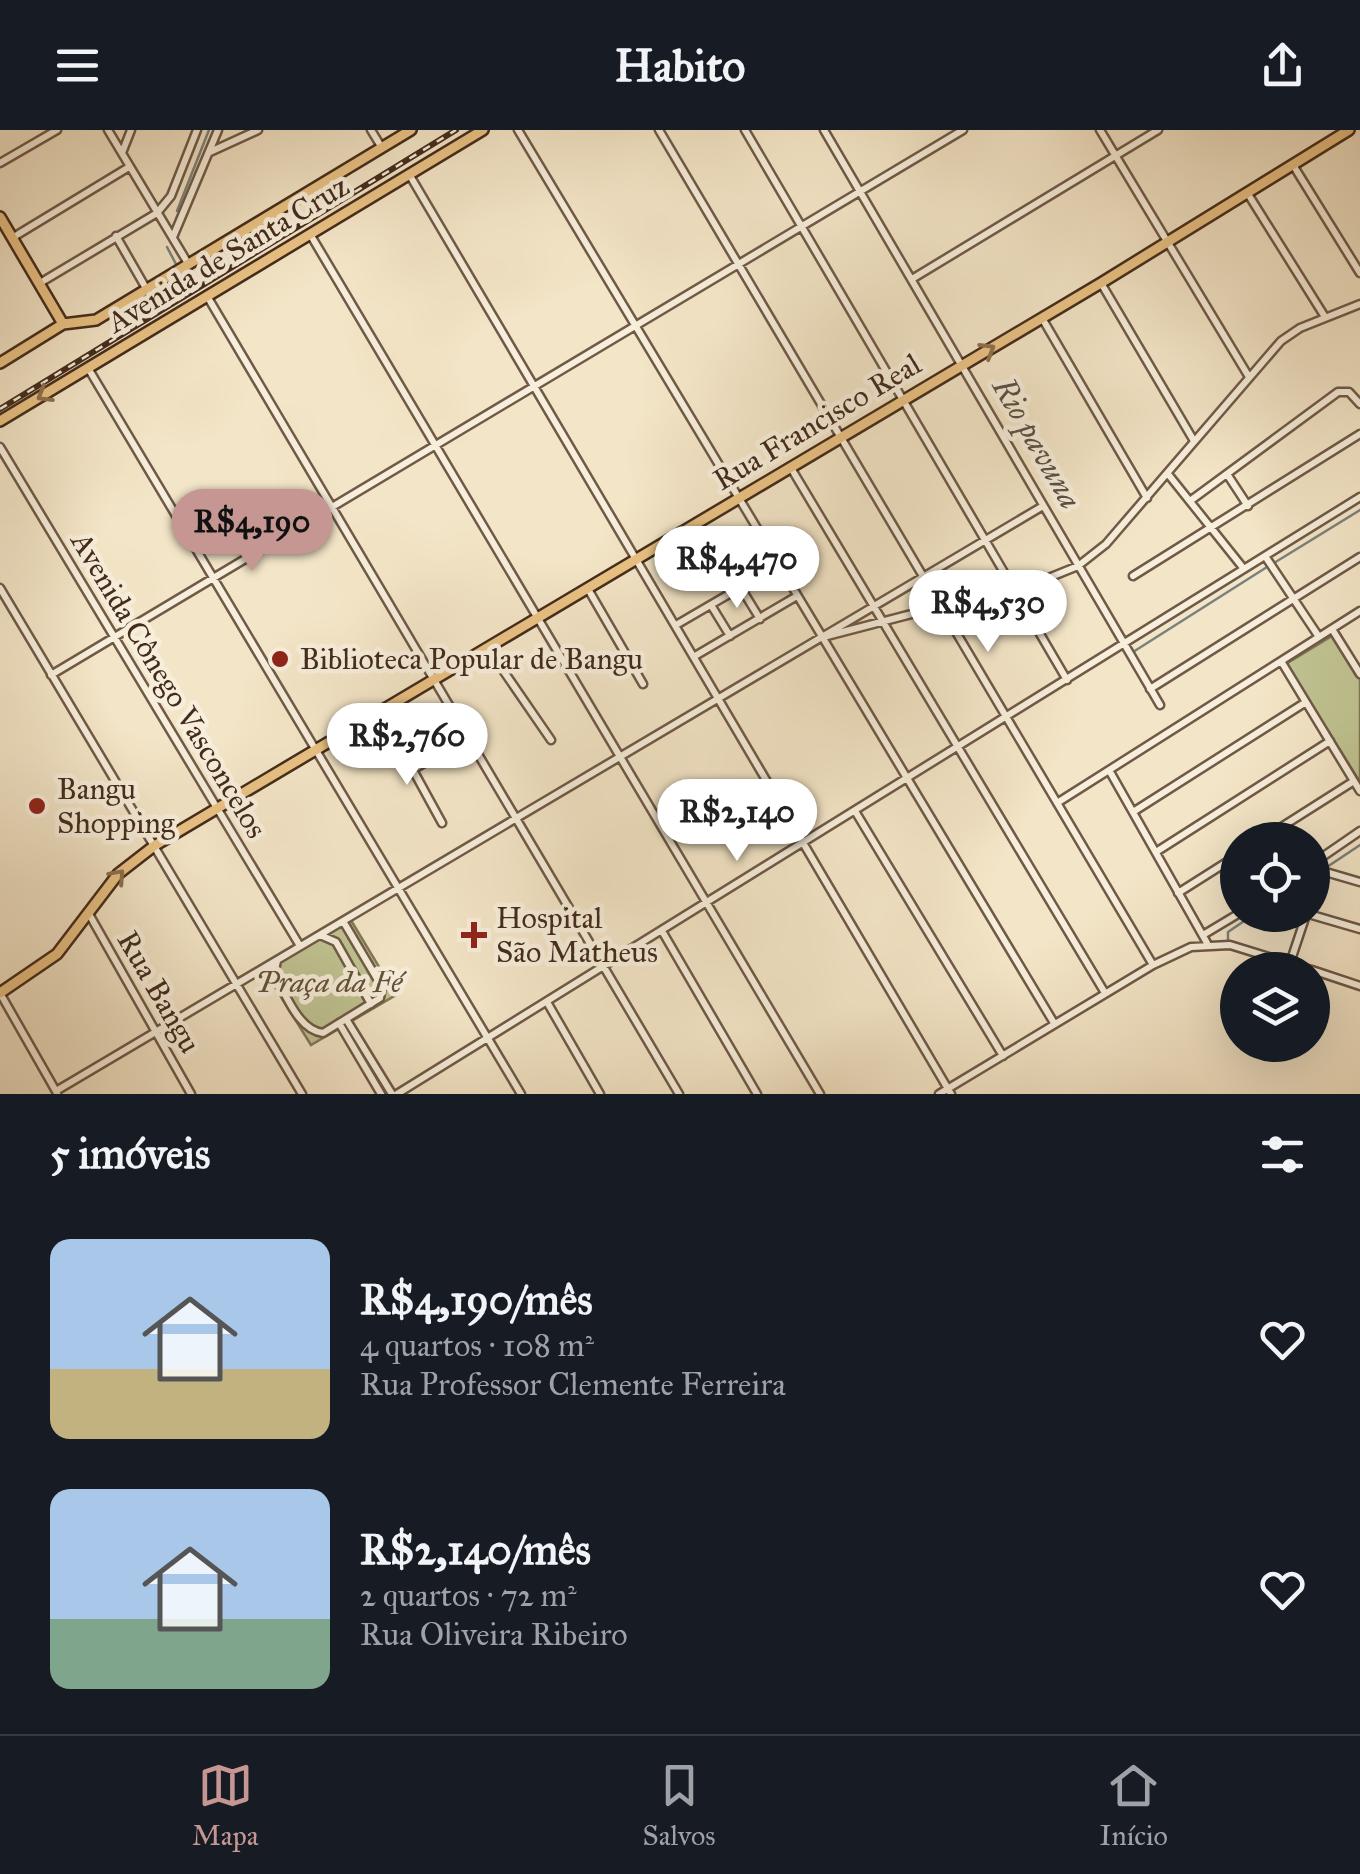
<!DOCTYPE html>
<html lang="pt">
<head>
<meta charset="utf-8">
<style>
  :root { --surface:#171b24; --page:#242831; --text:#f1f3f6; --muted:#9ea1a6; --line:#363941; --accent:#c59692 }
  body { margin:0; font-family:"IM FELL Great Primer",serif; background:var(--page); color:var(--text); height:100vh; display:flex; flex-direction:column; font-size:38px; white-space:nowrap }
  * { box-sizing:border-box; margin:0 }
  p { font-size:32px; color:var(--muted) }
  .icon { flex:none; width:55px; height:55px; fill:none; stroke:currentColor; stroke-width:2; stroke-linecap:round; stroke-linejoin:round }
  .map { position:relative; height:964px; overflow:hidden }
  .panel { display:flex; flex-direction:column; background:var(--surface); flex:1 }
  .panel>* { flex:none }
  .tools { position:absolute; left:1220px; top:692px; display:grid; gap:20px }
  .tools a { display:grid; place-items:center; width:110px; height:110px; border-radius:50%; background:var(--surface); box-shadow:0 10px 40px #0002; font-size:50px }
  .price { position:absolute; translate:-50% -85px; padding:0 22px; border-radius:35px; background:#fff; color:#222; font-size:32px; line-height:65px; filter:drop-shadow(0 2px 5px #0008) }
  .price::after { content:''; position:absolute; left:50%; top:60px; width:30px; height:22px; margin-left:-15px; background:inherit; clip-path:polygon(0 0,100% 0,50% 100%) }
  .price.active { background:var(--accent); color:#111 }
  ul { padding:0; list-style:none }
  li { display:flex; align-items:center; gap:30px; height:250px; padding:0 50px }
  li span { display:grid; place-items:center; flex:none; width:280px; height:200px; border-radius:20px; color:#555 }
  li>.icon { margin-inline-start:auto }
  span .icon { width:120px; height:120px; fill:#fffc; stroke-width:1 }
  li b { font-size:42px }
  h2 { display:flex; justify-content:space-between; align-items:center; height:120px; padding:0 50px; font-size:42px }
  header { display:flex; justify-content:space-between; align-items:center; height:130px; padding:0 50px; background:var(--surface); font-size:45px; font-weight:800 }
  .dock { display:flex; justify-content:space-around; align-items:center; height:140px; border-top:2px solid var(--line); background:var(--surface); font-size:28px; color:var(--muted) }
  .dock a { display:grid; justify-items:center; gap:5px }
  .dock .active { color:var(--accent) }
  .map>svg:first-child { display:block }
  .green { fill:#c0c392; stroke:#827857; stroke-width:2.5 }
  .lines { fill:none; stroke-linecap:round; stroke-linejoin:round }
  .stream { stroke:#7b827e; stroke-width:2.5 }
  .minor-casing { stroke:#6f5a47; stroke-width:11 }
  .major-casing { stroke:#432c1c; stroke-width:14 }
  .minor { stroke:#f7eedb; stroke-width:6 }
  .major { stroke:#eac284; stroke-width:9 }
  .rail-casing { stroke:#432c1c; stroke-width:6 }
  .rail { stroke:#f7eedb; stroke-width:2.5; stroke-dasharray:8; stroke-linecap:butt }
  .oneway { stroke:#8e704b }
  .poi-dot { fill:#8f2418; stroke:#f7eedb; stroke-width:4 }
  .labels { text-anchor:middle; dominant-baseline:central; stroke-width:9; stroke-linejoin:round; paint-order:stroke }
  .street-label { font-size:30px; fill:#432c1c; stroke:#f7eedb }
  .poi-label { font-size:30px; fill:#432c1c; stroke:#f7eedb; text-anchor:start }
  .park-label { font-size:30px; font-style:italic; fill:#62523a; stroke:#f7eedb }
  .water-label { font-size:32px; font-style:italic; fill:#5a5045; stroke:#f7eedb }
</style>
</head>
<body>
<header><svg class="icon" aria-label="menu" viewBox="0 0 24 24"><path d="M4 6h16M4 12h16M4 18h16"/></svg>Habito<svg class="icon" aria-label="share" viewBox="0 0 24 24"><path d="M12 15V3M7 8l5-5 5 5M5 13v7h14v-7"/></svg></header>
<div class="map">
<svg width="1360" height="964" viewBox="0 0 1360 964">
  <rect width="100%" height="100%" fill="#f3e5c7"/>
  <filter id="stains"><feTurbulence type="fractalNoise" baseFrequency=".002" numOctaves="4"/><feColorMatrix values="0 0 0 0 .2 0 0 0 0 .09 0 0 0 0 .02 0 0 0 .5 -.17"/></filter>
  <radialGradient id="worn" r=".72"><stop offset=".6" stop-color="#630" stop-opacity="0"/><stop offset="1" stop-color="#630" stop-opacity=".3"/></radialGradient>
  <path class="green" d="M1332,506L1360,550V652L1286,534Z
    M349,787L396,865L311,915L263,838Z"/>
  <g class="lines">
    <path class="stream" d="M843,27L935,184
      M177,81L209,0
      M167,117L177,136
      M1274,433L1360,380
      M1093,454L1125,508
      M1129,515L1133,522L1267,437
      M1312,747L1360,715
      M1228,814V802L1253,785"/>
    <g class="minor-casing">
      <path id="minor" d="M108,0L189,135
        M371,0L382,18
        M518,0L1054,893
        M659,0L1153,835
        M745,0L1067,550
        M824,0L1160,575
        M1100,0L1249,247
        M210,22L258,0
        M122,23L131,0
        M0,33L57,0
        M1293,35L1360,143
        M409,44L951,964
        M1248,64L1325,187
        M310,104L820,964
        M116,106L147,160
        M173,107L218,0
        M12,108L129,37
        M912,149L1158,0
        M40,153L157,83L171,66L197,0
        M1101,153L1194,311
        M207,166L679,964
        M1042,188L1147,368
        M88,238L521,964
        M0,317L300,816
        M791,338L1105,863
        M1168,344L1244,439
        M1227,344L1248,376
        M1190,371L1338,262H1349L1360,274
        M1265,426L1319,507
        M1133,446L1360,304
        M0,458L302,964
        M741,458L760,489
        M588,459L643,554
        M711,475L730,506
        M676,495L779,435
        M1332,499L1360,544
        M827,506L1046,449L1078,436L1106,414L1281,211L1300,198L1360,174
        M487,517L551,610
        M695,526L797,466
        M1281,531L1360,661
        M51,545L963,0
        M1150,559L1360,427
        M376,583L410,641L457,615
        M413,640L442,693
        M1109,640L1207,813
        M1057,673L1360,481
        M855,681L1003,926
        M1133,682L1306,572
        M1261,710L1354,651
        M1156,722L1330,611
        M1312,734L1360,701
        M1312,738L1360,752
        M1178,763L1238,725
        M89,784L191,964
        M1312,785L1360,799
        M662,801L757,964
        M320,805L336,812L371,874
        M1203,805L1238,784
        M277,831L274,844C286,864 298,900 323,903L380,868L382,857L343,791
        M1290,833L1306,785
        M1312,840L1360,856
        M0,863L57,963
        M547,872L600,964
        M346,889L392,964
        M339,893L381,964
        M56,961L1043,376
        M397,964L1360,367
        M939,964L1153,835L1191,817L1230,815L1311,840"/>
    </g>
    <g class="major-casing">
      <path id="major" d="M0,87L63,194
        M0,233L63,194L96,190L411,0
        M0,291L483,0
        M0,863L57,824L118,744L154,716L1101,153L1349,0"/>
    </g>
    <use href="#minor" class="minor"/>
    <use href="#major" class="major"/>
    <g class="rail-casing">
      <path id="rail" d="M0,279L456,0"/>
    </g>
    <use href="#rail" class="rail"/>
  </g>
  <defs><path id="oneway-chevron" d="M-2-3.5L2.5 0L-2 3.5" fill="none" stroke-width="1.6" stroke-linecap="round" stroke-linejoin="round" transform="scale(2.5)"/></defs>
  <g class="oneway">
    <use href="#oneway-chevron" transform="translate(988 220) rotate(-31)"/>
    <use href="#oneway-chevron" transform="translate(44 265) rotate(149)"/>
    <use href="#oneway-chevron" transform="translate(118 746) rotate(-48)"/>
  </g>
  <g class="poi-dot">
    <circle cx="280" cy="529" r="10"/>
    <circle cx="37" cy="676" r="10"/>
    <path d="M469 790h10v10h10v10h-10v10h-10v-10h-10v-10h10z"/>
  </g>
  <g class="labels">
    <g class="street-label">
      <text transform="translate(228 124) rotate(-31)">Avenida de Santa Cruz</text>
      <text transform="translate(817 292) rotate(-31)">Rua Francisco Real</text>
      <text transform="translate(169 555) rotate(59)">Avenida Cônego Vasconcelos</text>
      <text transform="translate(159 862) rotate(60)">Rua Bangu</text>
    </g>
    <g class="poi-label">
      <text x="300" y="529">Biblioteca Popular de Bangu</text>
      <text x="57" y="659">Bangu<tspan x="57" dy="34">Shopping</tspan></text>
      <text x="496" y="788">Hospital<tspan x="496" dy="34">São Matheus</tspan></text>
    </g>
    <g class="park-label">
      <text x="329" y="852">Praça da Fé</text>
    </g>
    <g class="water-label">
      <text transform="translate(1037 313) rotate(60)">Rio pavuna</text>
    </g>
  </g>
  <rect width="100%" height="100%" filter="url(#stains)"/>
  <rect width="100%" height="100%" fill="url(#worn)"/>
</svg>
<div class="tools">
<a><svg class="icon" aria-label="locate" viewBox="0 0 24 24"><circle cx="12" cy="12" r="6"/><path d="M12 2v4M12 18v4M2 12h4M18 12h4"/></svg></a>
<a><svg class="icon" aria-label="layers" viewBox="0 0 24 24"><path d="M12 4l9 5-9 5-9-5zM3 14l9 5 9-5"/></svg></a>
</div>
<b class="price active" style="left:252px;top:444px">R$4,190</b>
<b class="price" style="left:737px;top:481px">R$4,470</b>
<b class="price" style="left:988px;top:525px">R$4,530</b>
<b class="price" style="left:407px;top:658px">R$2,760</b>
<b class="price" style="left:737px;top:734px">R$2,140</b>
</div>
<section class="panel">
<h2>5 imóveis<svg class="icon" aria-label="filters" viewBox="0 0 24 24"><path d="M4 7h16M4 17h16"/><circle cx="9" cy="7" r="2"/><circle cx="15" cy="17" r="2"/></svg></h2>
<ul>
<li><span style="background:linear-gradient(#a9c7e8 65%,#c2b280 0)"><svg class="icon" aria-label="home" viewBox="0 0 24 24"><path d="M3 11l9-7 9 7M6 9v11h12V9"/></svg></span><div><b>R$4,190/mês</b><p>4 quartos · 108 m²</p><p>Rua Professor Clemente Ferreira</p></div><svg class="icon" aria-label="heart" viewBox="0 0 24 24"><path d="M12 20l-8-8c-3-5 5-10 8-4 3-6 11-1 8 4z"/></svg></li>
<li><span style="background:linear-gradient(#a9c7e8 65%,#7fa58c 0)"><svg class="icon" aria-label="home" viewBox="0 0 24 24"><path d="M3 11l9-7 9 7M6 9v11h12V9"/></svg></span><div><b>R$2,140/mês</b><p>2 quartos · 72 m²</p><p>Rua Oliveira Ribeiro</p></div><svg class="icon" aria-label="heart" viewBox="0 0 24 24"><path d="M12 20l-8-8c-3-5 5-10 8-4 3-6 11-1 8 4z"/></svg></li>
</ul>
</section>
<nav class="dock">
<a class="active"><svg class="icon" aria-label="map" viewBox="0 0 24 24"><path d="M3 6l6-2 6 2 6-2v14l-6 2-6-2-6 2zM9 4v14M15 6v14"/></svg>Mapa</a>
<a><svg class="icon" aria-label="saved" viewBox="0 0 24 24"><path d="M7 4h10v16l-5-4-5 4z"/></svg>Salvos</a>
<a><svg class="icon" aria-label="home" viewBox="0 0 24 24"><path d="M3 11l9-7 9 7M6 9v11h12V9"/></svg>Início</a>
</nav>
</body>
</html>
